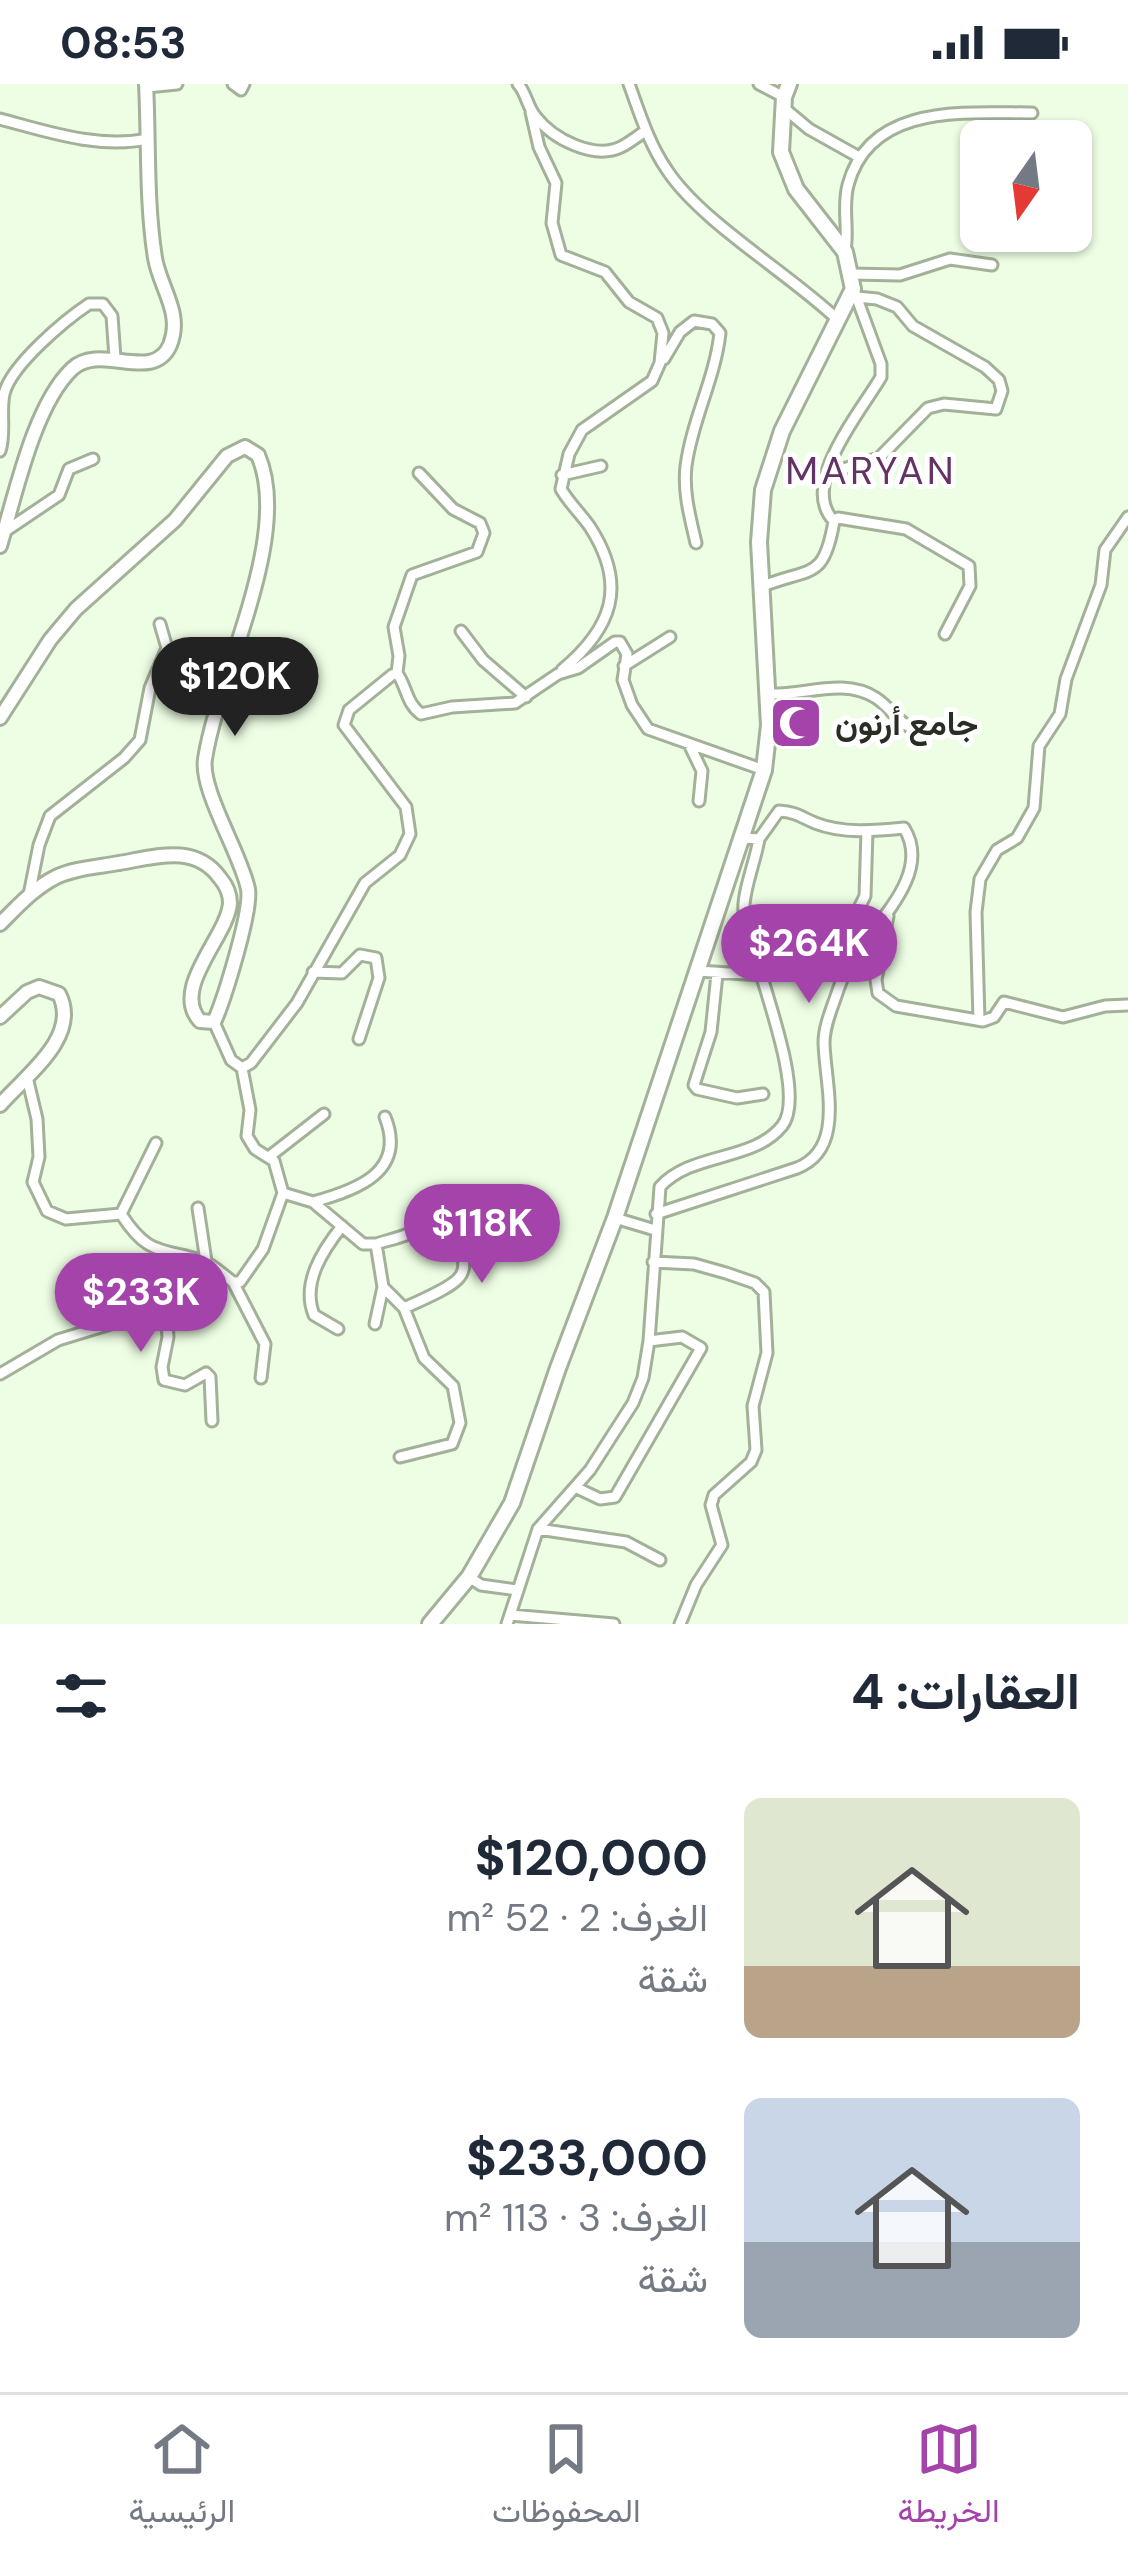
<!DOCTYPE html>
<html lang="ar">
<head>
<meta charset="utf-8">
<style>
  :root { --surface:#fff; --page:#f6f6f7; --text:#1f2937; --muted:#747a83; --line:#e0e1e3; --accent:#a443aa }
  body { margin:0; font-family:"DM Sans",Vazirmatn,sans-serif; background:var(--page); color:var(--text); direction:rtl; height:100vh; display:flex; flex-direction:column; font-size:45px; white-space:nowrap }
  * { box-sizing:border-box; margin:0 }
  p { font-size:39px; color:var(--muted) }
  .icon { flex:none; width:66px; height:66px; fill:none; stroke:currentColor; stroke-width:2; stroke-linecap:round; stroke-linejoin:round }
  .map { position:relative; height:1540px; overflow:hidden; direction:ltr }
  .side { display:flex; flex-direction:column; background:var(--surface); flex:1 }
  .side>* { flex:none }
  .needle { width:78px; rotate:194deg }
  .tools { position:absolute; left:960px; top:36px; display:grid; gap:24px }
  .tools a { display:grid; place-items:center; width:132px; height:132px; border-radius:18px; background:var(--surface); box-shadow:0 3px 9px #0004; font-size:60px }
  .price { position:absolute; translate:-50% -102px; padding:0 27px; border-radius:42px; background:var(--accent); color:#fff; font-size:39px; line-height:78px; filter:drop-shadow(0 3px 6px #0008) }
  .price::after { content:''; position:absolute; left:50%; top:72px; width:36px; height:27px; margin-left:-18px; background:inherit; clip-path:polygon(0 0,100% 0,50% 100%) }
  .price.current { background:#222; color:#fff }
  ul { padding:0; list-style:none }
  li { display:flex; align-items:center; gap:36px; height:300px; padding:0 48px }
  li span { display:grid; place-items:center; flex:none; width:336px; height:240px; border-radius:18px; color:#555 }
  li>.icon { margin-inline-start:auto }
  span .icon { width:144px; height:144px; fill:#fffc; stroke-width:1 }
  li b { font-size:51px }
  h2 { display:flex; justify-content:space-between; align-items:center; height:144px; padding:0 48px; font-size:51px }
  .status { display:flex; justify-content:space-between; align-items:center; height:84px; padding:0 60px; background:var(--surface); direction:ltr }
  .status svg { height:33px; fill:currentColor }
  .dock { display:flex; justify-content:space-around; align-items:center; height:168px; border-top:3px solid var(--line); background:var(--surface); font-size:33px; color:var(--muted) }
  .dock a { display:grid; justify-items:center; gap:6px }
  .dock .current { color:var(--accent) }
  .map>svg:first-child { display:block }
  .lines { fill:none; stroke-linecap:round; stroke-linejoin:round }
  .street-casing { stroke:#a2b198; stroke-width:15 }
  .secondary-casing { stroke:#a2b198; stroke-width:18 }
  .primary-casing { stroke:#a2b198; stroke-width:20 }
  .street { stroke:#fff; stroke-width:9 }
  .secondary { stroke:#fff; stroke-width:12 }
  .primary { stroke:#fff; stroke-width:14 }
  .labels { text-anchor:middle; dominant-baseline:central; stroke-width:10; stroke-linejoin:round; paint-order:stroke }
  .poi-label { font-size:33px; font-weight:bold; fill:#282e24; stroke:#fff; text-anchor:start }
  .quarter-label { font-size:39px; letter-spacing:3px; fill:#633365; stroke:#fff }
</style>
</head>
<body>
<div class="status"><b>08:53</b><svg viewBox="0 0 49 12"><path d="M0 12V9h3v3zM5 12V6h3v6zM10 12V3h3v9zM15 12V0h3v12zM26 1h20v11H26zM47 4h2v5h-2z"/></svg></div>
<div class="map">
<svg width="1128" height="1540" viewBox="0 0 1128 1540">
  <rect width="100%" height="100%" fill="#eefee4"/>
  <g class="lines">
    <g class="street-casing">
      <path id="street" d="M233,0L241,6L244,0
        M518,0C527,10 527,23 536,33C553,55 594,76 621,63C629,59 638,52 645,47
        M629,0C640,30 649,60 667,86C701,138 790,190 838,236
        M759,0L784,13
        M147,3L177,0
        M784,24L809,45L859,73
        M531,28L539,63L556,99L552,139L561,171L605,188L629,218L657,234L663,249L660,279L652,297L582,346L569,370L561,405C569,419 581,430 590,443C628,502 612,544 562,586
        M0,35C49,48 98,65 148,55
        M845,166C849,145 842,123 848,101C870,19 965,29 1032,29
        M851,190L900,191L950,175L992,181
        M664,275L680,248L694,237L712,240L720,249C715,295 692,336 686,382C683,408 690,433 696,459
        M0,367C6,348 0,329 4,310C11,281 65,236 89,220H103L112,232L115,274
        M827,390L879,374L928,324L944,320L996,325L1002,307L999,296L985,283L913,242L897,223L877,215L857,213
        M562,391L601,382
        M834,437L838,434L906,445L969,482L970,502L945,550
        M4,448L59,411L69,385L93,375
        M763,502C812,483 824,496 834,437C798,401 862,326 881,293V280L855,209
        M461,547L483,576L526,613
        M624,582L670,553
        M397,589L399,572L394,543L412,491L477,468L484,449L480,439L453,425L419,389
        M768,610C804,612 843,593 876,614C894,626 895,639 923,649
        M689,660L702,687L699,717
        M29,811L39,761L50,732L124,674L140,656L150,604L167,564L160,540
        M855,832L865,812L867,747
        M888,832L876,896L878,909L896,922L983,937L994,933L1004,918L1063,933L1105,922L1128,921
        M697,887L762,891
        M313,888L342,889L360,871L376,874L379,894L359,955
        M717,890L711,948L694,1001L697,1005L737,1014L763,1010
        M979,936L976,828L980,795L997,766L1017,754L1034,724L1039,662L1060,630L1066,595L1101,501L1105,466L1128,433
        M214,938L231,976L242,984L251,979L297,919L365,799L400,771L410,750L406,723L344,641L349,626L392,591L397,589C407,603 406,619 421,630L452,623L515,619L558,590L578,584L615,558H620L627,570L623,596L632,621L648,645L764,686
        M242,984L250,1026L247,1052L255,1065L274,1077L283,1109L313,1118L363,1160H376L383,1203L404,1224L424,1274L453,1302L460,1339L452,1360L400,1373
        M27,993L37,1035L39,1073L33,1098L47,1127L66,1135L121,1130
        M270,1072L324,1030
        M313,1118C357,1106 407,1088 385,1033
        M198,1124L206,1177
        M121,1130C148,1172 161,1164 201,1176C213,1180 223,1191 233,1198H240L263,1165L283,1109
        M121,1130L156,1059
        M656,1130L797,1084C846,1065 825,1000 824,959C824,944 830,929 835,915C839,903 843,891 849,881C871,842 934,792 904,744C875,747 843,750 815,739C801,733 796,728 779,727L759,755
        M615,1134L655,1146
        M376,1160C391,1155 410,1152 422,1142C438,1129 441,1119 463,1117C451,1193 496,1184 404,1224
        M162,1169L168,1253L162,1283L164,1296L185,1301L206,1289L210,1293L212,1337
        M653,1178L694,1180L726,1189L755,1199L764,1208L767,1269L753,1322L756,1366L751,1378L714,1411L711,1421L722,1461L696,1501L680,1540
        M233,1198L265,1260L261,1294
        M375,1240L383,1203
        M338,1245L314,1231C301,1199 323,1166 342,1142
        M0,1290L58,1256L130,1234
        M577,1404L600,1415L615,1413L701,1264L682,1253L649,1257
        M538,1445L626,1458L660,1476
        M469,1493L481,1501L517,1506
        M510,1531L614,1540
        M507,1540L538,1445L590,1386L633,1319L643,1294L649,1257L660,1103C691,1068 753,1078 782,1042C810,1008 749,870 744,827C742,810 756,775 759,755L742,754"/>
    </g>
    <g class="secondary-casing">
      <path id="secondary" d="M0,462C15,412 34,321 72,285C100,258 153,300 170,261C183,229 160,204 155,174C146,117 149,57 146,0
        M0,634L50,556L76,525L175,436L227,372L245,363L258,371C293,452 218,590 205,675C200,706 241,770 248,805C252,826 224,916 214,938L200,937C170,904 228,852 230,819C230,809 226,801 220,794C195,759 155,773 119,779C98,783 75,784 56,793C34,804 17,823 0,840
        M0,933L27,908L39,903L59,910C81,953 25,992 0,1021"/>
    </g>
    <g class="primary-casing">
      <path id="primary" d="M430,1540L469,1493L512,1419L558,1284L615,1134L764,686L769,641L759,458L763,406L782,347L853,205L845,168L796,105L781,68L784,13L789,0"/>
    </g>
    <use href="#street" class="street"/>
    <use href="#secondary" class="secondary"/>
    <use href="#primary" class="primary"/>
  </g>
  <defs>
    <g id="mosque-square" transform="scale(2.7)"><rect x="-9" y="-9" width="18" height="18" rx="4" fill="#a443aa" stroke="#fff"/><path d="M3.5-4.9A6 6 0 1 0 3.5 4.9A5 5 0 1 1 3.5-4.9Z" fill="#fff"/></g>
  </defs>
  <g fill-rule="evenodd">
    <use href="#mosque-square" x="796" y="639"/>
  </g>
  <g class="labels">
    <g class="poi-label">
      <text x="835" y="639">جامع أرنون</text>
    </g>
    <g class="quarter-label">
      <text x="871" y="386">MARYAN</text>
    </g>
  </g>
</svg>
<div class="tools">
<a><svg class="needle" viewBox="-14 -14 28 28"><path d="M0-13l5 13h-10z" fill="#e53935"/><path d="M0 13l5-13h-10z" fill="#747a83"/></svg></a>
</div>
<b class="price current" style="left:235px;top:655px">$120K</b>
<b class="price" style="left:809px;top:922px">$264K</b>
<b class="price" style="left:482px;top:1202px">$118K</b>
<b class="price" style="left:141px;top:1271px">$233K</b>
</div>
<section class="side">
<h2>العقارات: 4<svg class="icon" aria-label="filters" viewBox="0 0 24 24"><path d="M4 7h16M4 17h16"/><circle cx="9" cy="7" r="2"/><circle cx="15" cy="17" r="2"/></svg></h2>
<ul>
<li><span style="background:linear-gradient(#dfe7d0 70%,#b9a48a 0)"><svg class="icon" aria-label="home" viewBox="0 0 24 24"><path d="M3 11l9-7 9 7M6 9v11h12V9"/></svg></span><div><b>$120,000</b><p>الغرف: 2 · 52 m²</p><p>شقة</p></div></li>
<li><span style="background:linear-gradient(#c9d6e8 60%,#9aa5b1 0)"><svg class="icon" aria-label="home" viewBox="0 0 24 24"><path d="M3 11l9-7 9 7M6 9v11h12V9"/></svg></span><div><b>$233,000</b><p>الغرف: 3 · 113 m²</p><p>شقة</p></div></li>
</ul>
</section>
<nav class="dock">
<a class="current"><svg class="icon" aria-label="map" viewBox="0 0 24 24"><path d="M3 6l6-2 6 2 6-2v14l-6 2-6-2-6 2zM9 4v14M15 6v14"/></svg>الخريطة</a>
<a><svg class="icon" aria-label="saved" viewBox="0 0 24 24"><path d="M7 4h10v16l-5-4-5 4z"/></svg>المحفوظات</a>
<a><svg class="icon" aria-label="home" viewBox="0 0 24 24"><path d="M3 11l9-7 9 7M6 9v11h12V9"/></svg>الرئيسية</a>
</nav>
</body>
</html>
